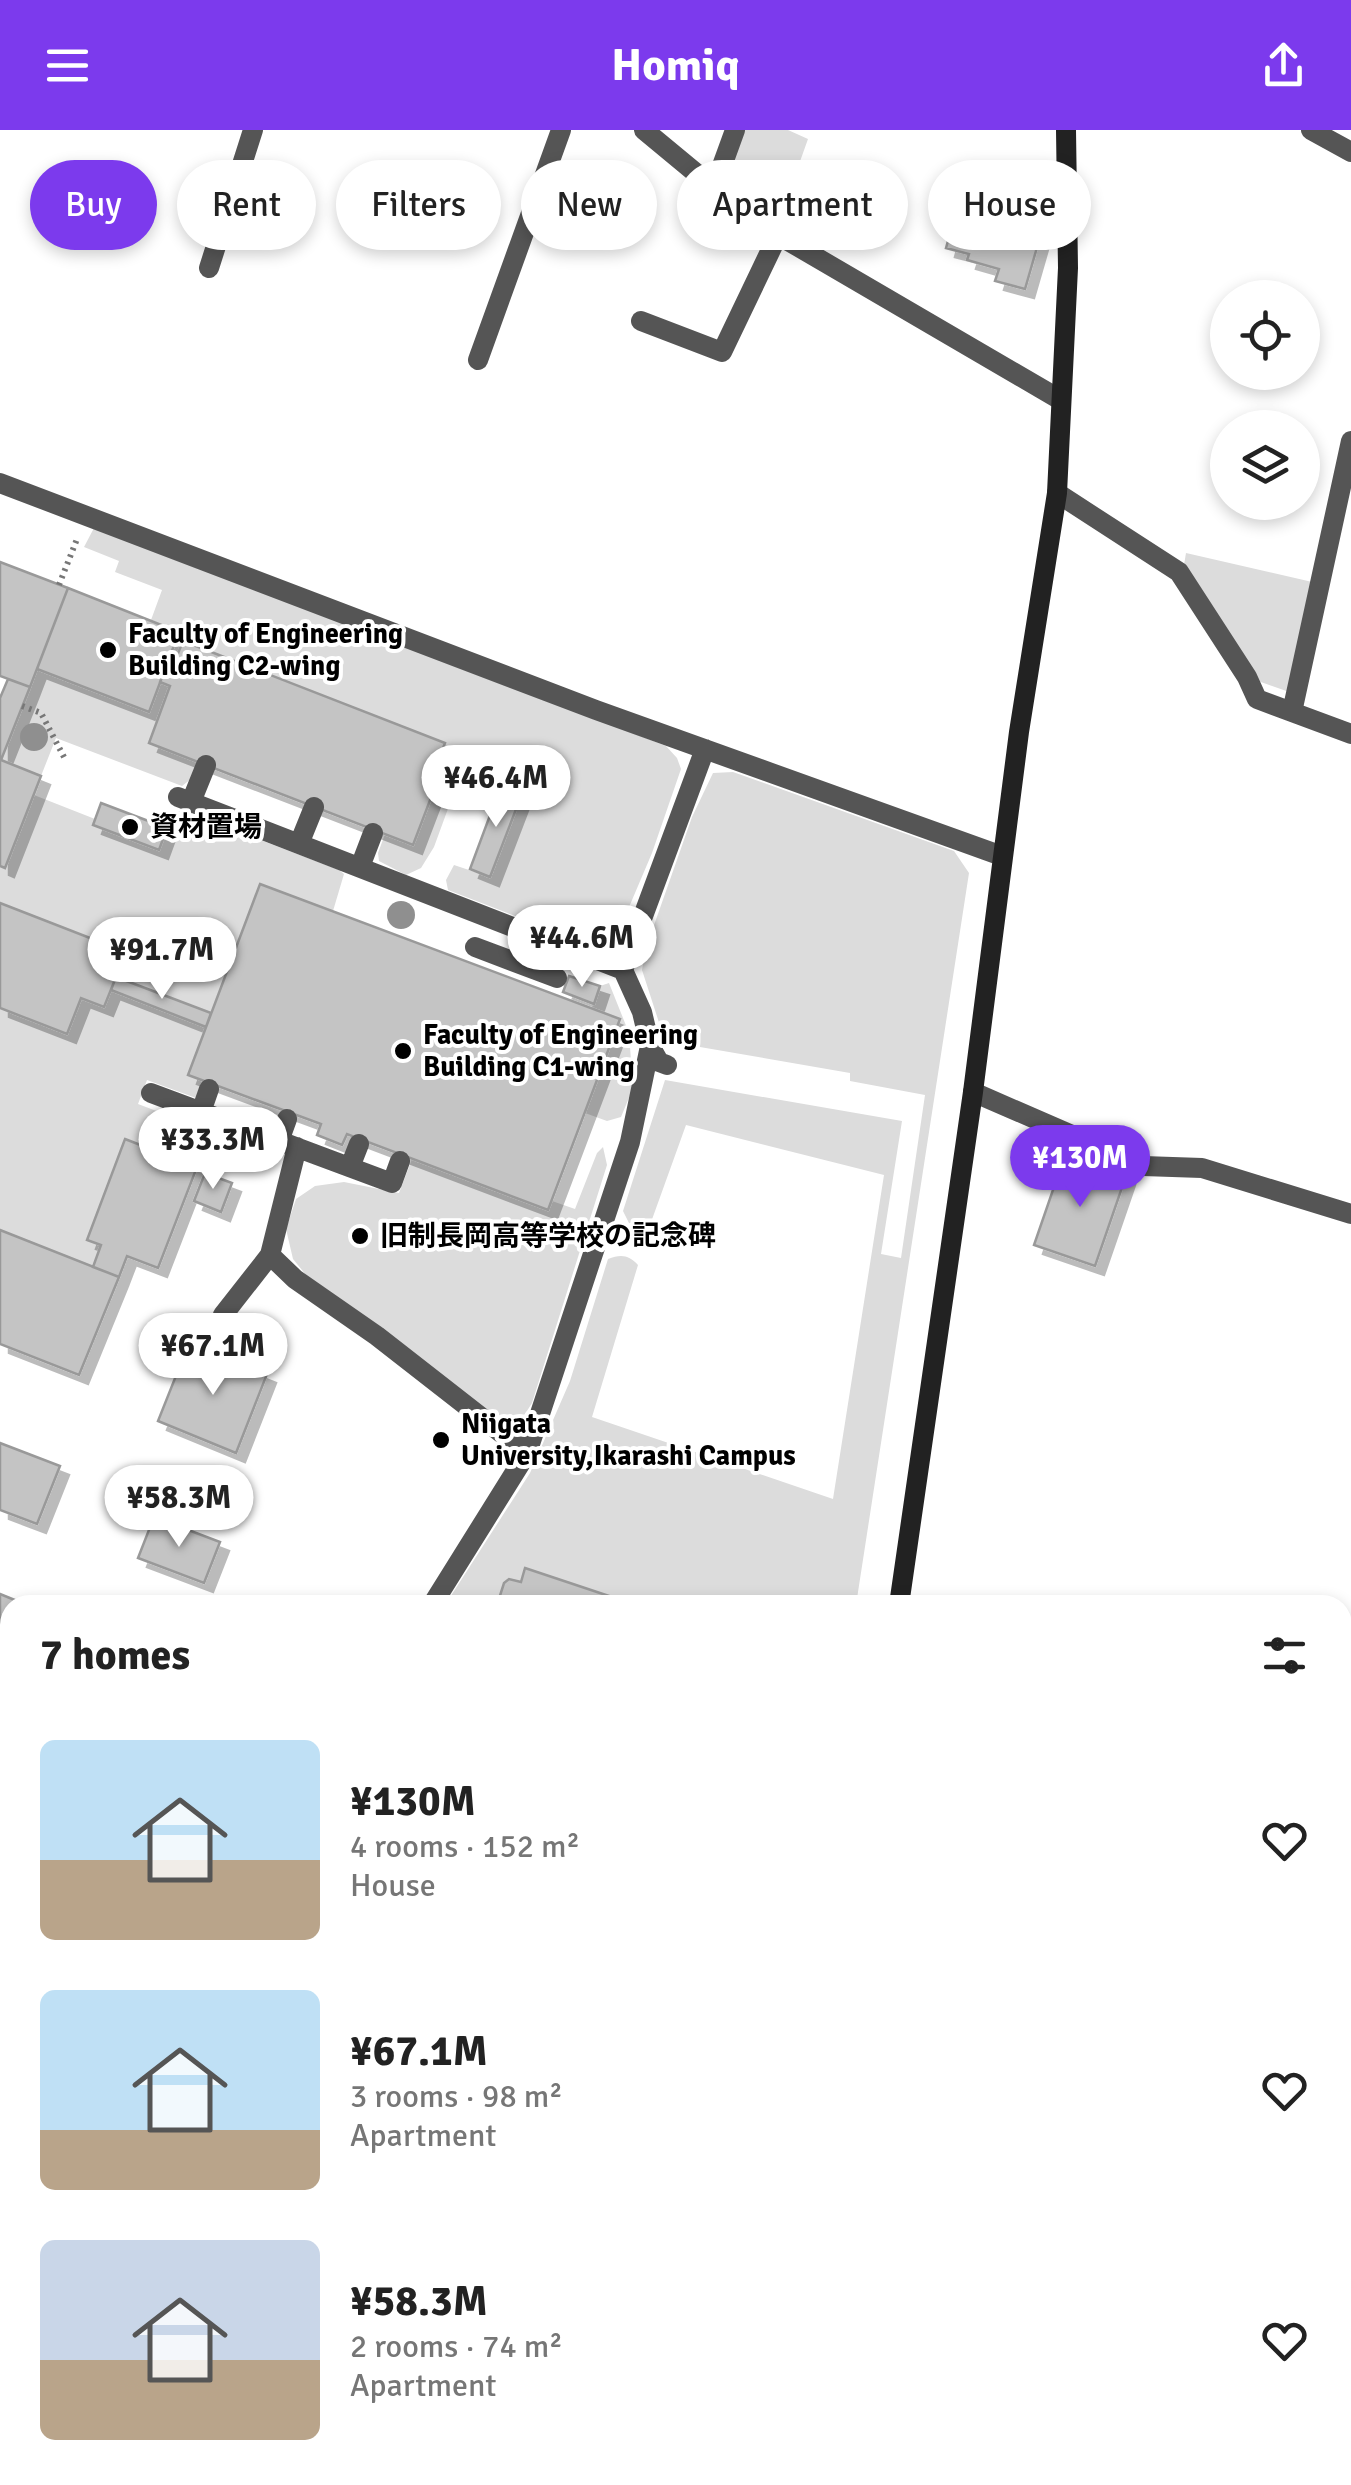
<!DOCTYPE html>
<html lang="en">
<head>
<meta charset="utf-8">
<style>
  :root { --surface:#fff; --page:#f2f2f2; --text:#222; --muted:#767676; --accent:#7c3aed }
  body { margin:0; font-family:Signika,"Noto Sans JP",sans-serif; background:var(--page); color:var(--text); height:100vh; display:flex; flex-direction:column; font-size:38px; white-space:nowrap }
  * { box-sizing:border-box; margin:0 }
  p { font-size:32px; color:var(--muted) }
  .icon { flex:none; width:55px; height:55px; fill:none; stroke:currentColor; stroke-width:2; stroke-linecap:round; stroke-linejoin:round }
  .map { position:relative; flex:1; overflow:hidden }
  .drawer { position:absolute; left:0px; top:1465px; width:1352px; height:890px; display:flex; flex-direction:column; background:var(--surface); border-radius:30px 30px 0 0; box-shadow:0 5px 15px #0003 }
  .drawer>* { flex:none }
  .banner { position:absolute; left:30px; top:30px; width:1292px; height:90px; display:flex; gap:20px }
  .fabs { position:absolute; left:1210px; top:150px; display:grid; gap:20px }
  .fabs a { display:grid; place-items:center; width:110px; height:110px; border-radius:50%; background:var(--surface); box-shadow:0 5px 15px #0003; font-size:50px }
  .price { position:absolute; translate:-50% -85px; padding:0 22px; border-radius:35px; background:#fff; color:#222; font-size:32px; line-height:65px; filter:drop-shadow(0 2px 5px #0008) }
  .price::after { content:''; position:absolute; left:50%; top:60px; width:30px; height:22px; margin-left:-15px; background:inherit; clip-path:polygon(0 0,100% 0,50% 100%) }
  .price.on { background:var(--accent); color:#fff }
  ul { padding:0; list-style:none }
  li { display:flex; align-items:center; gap:30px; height:250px; padding:0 40px }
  li span { display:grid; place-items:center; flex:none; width:280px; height:200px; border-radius:15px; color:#555 }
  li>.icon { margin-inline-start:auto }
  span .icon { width:120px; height:120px; fill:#fffc; stroke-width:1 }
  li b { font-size:42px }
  h2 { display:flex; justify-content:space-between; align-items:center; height:120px; padding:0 40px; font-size:42px }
  .pill { padding:0 35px; border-radius:45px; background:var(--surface); box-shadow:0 5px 15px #0003; font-size:35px; line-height:90px }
  .pill.on { background:var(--accent); color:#fff }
  header { display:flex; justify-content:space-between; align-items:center; height:130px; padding:0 40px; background:var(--accent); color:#fff; font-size:45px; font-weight:700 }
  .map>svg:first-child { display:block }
  .green { fill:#dcdcdc }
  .building { fill:#c4c4c4; stroke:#999; stroke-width:2.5; filter:url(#shadow) }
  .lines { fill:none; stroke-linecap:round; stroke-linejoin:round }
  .path { stroke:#777; stroke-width:6; stroke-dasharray:2.5 5; stroke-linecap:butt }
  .lane { stroke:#555; stroke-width:20 }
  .street { stroke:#555; stroke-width:20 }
  .secondary { stroke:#222; stroke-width:20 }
  .tree { fill:#8f8f8f }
  .poi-dot { fill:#000; stroke:#fff; stroke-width:4 }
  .labels { text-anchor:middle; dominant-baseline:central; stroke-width:8; stroke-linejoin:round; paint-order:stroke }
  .poi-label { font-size:28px; font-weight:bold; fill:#000; stroke:#fff; text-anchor:start }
</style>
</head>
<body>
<header><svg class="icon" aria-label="menu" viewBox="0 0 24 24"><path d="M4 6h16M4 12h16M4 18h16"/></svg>Homiq<svg class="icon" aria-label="share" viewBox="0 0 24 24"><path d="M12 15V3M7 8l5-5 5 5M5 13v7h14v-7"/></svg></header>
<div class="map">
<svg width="1351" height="2355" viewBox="0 0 1351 2355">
  <defs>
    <filter id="shadow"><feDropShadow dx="9" dy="9" stdDeviation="0" flood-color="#0004"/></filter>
  </defs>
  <rect width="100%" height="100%" fill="#fff"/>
  <path class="green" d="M742,0H788L808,9L777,96L722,56Z
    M104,397L666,616L677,628L681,639L652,723L618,803L609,812L587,814L448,760L446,750L454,735L490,747L528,647L468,624L434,717L421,738L406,745L379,731L378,723L385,704L413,714L448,624L442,621L445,613L183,512L170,543L164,541L179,502L151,490L162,460L115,442L119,431L84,417L94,398Z
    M1186,423L1321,454L1292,563L1247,547L1182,447Z
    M37,539L148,582L160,552L170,556L149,612L198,631L191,649L182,656L56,608L41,646L1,630Z
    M733,642L954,721L969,743L856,1475H636L526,1438L521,1452L510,1449L504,1453L497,1475H445L530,1343L570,1251L608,1129C621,1124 629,1125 638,1135L592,1287L833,1369L884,1045L686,995L650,1095L640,1097L629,1093L623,1081L665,950L902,991L881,1124L901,1128L925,965L850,951V943L665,911L642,840L646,818L692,687L713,643Z
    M34,665L95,689L93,695L158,720L171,686L174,682L185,681L339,740L344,744L333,781L260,754L211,883L116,847L125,822L0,773V736L5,737Z
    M609,853L629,903L633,958L621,987L607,991L585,983L620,890L592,878L600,856Z
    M111,860L206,897L188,944L202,950L196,968L147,950L138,974L167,985L174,997L163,1023L125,1009L87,1109L101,1115L93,1137L0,1100V878L67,904L81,868L104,877Z
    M603,1017L607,1035L532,1273L518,1295L506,1293L477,1274L315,1156L293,1129L286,1099L296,1069L315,1056L344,1052L399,1063L412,1029L548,1080L552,1071L575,1079L597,1023Z"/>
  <path class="building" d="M993,77L1039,90L1034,105L1040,107L1025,159L995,151L999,139L967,130L969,124L946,118L954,89L988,98Z
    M0,432L68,458L30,557L0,546Z
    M68,458L179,502L149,582L37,539Z
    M183,511L445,613L442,621L448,623L413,715L149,613L170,556L160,552L164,541L170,543Z
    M8,549L30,557L1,630L41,646L5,738L0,736V568Z
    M502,653L523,661L490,747L470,739Z
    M101,673L167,698L159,720L93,695Z
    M260,754L620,889L548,1080L347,1004L342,1015L317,1005L321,994L188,945Z
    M0,773L126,822L104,877L81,868L67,904L0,878Z
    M569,846L600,856L594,874L563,862Z
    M116,847L211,883L206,897L111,860Z
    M125,1009L197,1037L158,1138L127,1126L119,1147L93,1137L101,1115L87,1110Z
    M1065,1025L1126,1046L1095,1136L1034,1115Z
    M205,1043L232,1053L221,1082L194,1071Z
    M0,1100L119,1147L79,1245L0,1214Z
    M189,1213L267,1244L236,1323L158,1291Z
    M0,1313L60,1336L37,1394L0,1380Z
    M154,1387L220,1412L204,1453L138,1428Z
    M525,1438L636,1475H497L504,1453L509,1449L521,1452Z
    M0,1464L27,1475H10V1607L0,1603Z
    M0,2255L10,2256V2335L0,2334Z"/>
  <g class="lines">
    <path class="path" d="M59,455L77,409
      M22,576L41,583L65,629
      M0,1918L10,1917"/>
    <path class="lane" d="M0,353L596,580L1002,726
      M178,667L623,840
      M191,672L206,635
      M299,714L314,677
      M360,737L373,703
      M475,817L557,848
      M667,935L659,932L650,916L642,882L623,840L705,619
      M151,963L392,1053L400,1031
      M201,982L209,959
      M279,1011L287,989
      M297,1017L270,1125L295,1149L377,1206L527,1323
      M174,1018L189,978
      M350,1037L359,1014
      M223,1185L270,1125
      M432,1475L527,1323L630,1012L650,916
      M0,1724L10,1728"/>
    <path class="street" d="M644,0L714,58L778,105L1059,269
      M1311,0L1351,22
      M714,58L735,0
      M209,138L253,0
      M641,191L722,222L778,105
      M478,230L561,0
      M1057,363L1179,442L1247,547L1257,569L1351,604
      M1292,582L1351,311
      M973,962L1143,1036L1202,1038L1351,1084
      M1342,1550L1351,1499
      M1342,1836L1351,1842
      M1342,2094L1351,2095
      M524,2345L538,2355
      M238,2355L239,2345"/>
    <path class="secondary" d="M899,1475L973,962L1019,602L1057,363L1068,138L1066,0
      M756,2355L758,2345"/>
  </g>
  <g class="tree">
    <circle cx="34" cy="607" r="14"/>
    <circle cx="401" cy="785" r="14"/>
  </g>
  <g class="poi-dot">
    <circle cx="108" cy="520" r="10"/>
    <circle cx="130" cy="697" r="10"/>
    <circle cx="403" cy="921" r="10"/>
    <circle cx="360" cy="1106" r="10"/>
    <circle cx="441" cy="1310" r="10"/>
  </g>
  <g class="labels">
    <g class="poi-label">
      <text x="128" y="504">Faculty of Engineering<tspan x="128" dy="32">Building C2-wing</tspan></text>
      <text x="150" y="697">資材置場</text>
      <text x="423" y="905">Faculty of Engineering<tspan x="423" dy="32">Building C1-wing</tspan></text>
      <text x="380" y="1106">旧制長岡高等学校の記念碑</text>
      <text x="461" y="1294">Niigata<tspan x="461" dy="32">University,Ikarashi Campus</tspan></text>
    </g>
  </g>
</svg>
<div class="fabs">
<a><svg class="icon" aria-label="locate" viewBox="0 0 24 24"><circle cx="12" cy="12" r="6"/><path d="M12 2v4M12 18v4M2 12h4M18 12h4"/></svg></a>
<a><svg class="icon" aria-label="layers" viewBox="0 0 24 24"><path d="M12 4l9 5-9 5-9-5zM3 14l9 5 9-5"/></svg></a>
</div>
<b class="price" style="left:496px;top:700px">¥46.4M</b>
<b class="price" style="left:582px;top:860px">¥44.6M</b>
<b class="price" style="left:162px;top:872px">¥91.7M</b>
<b class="price" style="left:213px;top:1062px">¥33.3M</b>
<b class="price on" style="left:1080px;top:1080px">¥130M</b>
<b class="price" style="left:213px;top:1268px">¥67.1M</b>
<b class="price" style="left:179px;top:1420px">¥58.3M</b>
<div class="banner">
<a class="pill on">Buy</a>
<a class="pill">Rent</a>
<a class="pill">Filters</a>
<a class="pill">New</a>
<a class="pill">Apartment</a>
<a class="pill">House</a>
</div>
<section class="drawer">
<h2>7 homes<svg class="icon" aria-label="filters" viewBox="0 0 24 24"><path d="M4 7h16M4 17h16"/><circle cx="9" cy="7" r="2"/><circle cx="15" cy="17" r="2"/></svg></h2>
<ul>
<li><span style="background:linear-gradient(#bfe0f5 60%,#b9a48a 0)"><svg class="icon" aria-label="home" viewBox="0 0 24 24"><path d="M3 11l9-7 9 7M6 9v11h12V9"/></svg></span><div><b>¥130M</b><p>4 rooms · 152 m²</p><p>House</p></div><svg class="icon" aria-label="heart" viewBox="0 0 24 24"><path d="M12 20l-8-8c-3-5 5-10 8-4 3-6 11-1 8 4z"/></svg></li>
<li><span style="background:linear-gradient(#bfe0f5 70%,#b9a48a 0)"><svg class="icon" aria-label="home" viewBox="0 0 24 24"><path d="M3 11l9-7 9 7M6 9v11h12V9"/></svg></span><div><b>¥67.1M</b><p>3 rooms · 98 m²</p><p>Apartment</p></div><svg class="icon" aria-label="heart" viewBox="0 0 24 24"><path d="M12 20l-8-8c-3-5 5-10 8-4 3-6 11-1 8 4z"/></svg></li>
<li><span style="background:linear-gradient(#c9d6e8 60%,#b9a48a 0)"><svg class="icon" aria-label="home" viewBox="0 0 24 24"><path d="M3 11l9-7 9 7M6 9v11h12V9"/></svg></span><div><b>¥58.3M</b><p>2 rooms · 74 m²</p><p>Apartment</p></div><svg class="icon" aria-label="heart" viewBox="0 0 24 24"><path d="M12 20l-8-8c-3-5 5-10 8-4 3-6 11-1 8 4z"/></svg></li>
</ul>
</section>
</div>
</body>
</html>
